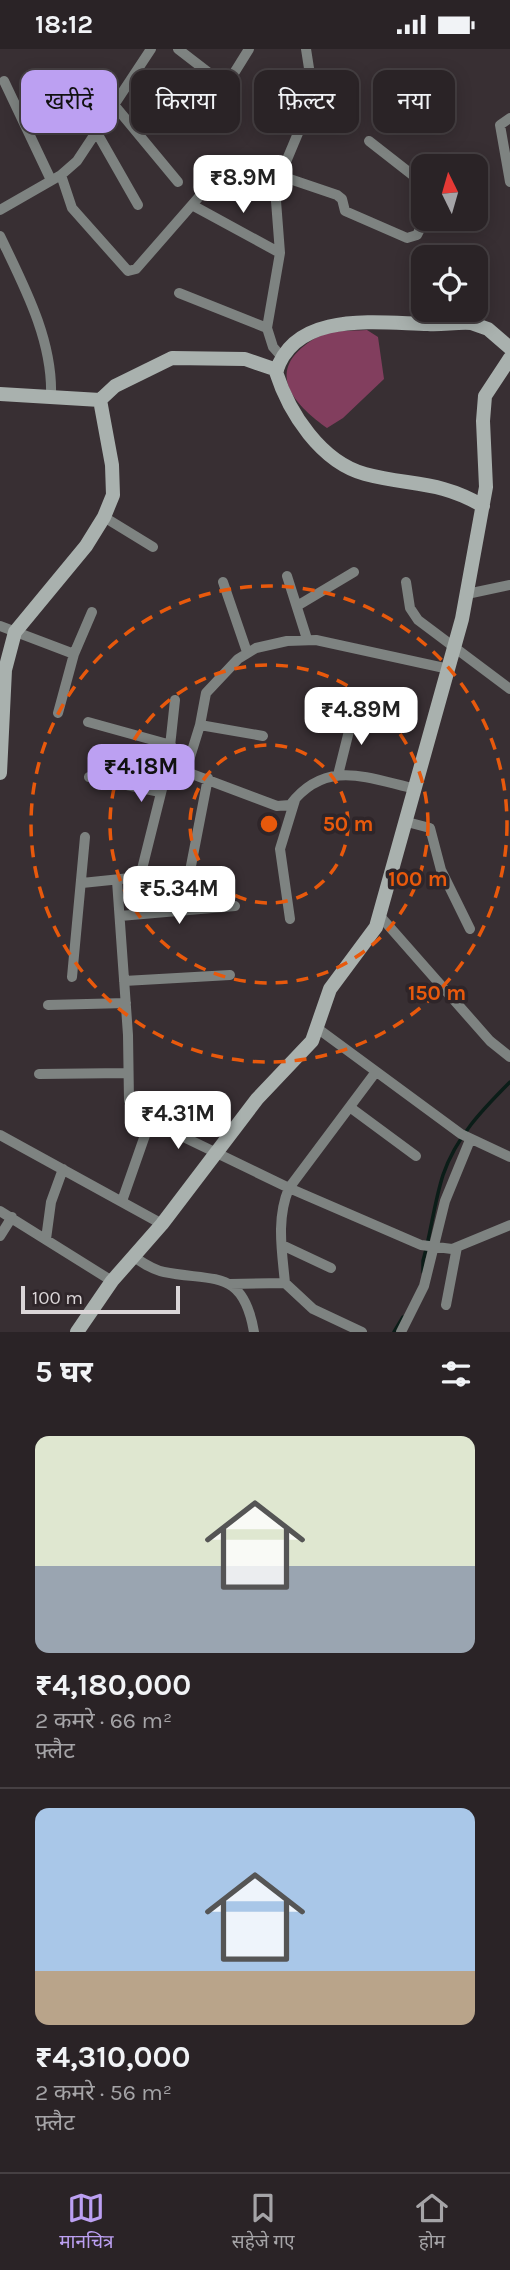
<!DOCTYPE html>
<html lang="hi">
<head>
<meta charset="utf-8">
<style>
  :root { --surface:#2a2326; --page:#362f32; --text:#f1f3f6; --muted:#a5a4a7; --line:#464043; --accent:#bca0f2 }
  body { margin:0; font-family:Karla,"Noto Sans Devanagari",sans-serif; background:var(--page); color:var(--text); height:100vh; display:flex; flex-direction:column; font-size:26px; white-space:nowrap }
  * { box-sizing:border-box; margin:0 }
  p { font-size:23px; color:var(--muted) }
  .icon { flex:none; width:38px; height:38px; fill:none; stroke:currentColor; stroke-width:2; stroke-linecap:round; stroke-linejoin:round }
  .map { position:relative; height:1283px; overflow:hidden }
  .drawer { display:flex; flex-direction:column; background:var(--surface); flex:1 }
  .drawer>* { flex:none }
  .banner { position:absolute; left:21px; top:21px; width:469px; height:63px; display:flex; gap:14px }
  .needle { width:46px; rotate:355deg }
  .fabs { position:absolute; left:411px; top:105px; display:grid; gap:14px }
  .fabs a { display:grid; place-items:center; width:77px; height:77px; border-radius:14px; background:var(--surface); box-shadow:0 4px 18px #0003,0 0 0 2px var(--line); font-size:35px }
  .scale { position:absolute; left:21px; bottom:18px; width:159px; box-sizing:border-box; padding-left:7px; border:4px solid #dbd6d8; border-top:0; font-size:19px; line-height:24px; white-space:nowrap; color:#dbd6d8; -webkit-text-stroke:5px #2e2529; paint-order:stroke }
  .price { position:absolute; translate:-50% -60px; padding:0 16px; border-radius:14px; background:#fff; color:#222; font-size:23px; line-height:46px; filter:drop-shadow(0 2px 4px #0008) }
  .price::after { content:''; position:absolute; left:50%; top:42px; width:21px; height:16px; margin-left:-10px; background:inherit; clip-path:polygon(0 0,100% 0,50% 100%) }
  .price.active { background:var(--accent); color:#111 }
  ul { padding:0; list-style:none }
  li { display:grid; align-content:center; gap:14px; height:371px; padding:0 35px }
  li+li { border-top:2px solid var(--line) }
  li span { display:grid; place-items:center; height:217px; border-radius:14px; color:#555 }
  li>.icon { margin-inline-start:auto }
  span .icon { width:126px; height:126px; fill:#fffc; stroke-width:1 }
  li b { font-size:30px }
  h2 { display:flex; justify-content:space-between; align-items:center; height:84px; padding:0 35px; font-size:30px }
  .pill { padding:0 24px; border-radius:14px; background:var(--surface); box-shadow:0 4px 18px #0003,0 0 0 2px var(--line); font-size:24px; line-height:63px }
  .pill.active { background:var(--accent); color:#111 }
  .status { display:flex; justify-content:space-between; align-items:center; height:49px; padding:0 35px; background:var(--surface); direction:ltr }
  .status svg { height:19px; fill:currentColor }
  .dock { display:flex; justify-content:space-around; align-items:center; height:98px; border-top:2px solid var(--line); background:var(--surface); font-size:19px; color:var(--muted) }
  .dock a { display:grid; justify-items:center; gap:4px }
  .dock .active { color:var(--accent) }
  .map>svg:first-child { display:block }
  .green { fill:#823e5e }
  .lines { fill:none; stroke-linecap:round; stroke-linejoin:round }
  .stream { stroke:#0b1d18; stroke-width:3.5 }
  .street { stroke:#7e8381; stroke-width:10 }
  .secondary { stroke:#a9b1ae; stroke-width:14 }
  .ring { fill:none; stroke:#e8590c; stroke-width:3.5; stroke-dasharray:12 9 }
  .centre { fill:#e8590c; stroke:#2e2529; stroke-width:3.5 }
  .ring-label { font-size:21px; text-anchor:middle; font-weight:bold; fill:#e8590c; stroke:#2e2529; stroke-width:7; stroke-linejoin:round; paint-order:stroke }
</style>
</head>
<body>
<div class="status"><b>18:12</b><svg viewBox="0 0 49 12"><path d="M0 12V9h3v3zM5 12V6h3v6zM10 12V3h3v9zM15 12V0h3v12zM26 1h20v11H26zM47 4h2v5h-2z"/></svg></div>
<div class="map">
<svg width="510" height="1283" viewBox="0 0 510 1283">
  <rect width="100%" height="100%" fill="#382f33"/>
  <path class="green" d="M367,281L378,288L384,330L343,369L327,379C298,358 266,327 304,297C312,290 322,285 334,283C344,281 356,282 367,281Z"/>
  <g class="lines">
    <path class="stream" d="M423,1223V1212C431,1184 434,1154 443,1126C456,1088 482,1061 510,1033
      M394,1283L403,1268"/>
    <path class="street" d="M178,0L226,37L249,0
      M4,32L51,131
      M115,57L178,133
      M510,69L500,76L510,133
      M97,84L138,156
      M369,92L424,135
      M61,126L72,159L128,222L136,220L205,141
      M278,126L337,146L342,150L345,162L407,189L417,186L425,170
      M192,156L280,204
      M0,161L61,126L77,112L151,0
      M0,187C24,237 53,291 51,347
      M179,244L267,279
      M281,307L273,298L267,279L280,204L275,139L309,58L311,32L306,0
      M104,468L153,498
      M287,527L307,590
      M223,533L247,603
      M406,533L410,559L418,571L510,640
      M467,545L510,536
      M297,557L354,523
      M0,577L74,605
      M58,664L74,605L92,563
      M88,673L171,696
      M200,676L263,687
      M168,716L277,757L290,756C326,709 367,729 416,740
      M186,721L200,676L206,644L238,610L256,599L287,592L316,591L449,620
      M338,726L354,662
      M89,728L160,743
      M407,773L430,779L441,821L470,880
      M190,822L208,729
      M117,832L128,986L129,1052L136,1065L289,1139L421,1196L452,1200L510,1176
      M82,834L140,828L168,716L175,651
      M120,867L235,857
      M380,867L490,992L510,1008
      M290,870L280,800L295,751
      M72,928L85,788
      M124,932L230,926
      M48,956L126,954
      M317,979L461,1085L510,1108
      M39,1025L128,1024
      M351,1059L416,1107
      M0,1086L162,1175
      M122,1152L150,1072
      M0,1162L112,1232
      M0,1187L12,1168
      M46,1190L51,1153L63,1120
      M282,1196L331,1219
      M134,1208C143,1214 153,1221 164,1223C214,1233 243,1219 254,1283
      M285,1234C282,1202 276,1170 289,1139L375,1024
      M230,1235L285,1234L313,1260L362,1283
      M446,1256L457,1198
      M401,1283L424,1237L445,1152L470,1091"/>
    <path class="secondary" d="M0,345L100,351L115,337L172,309L245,310L277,321
      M483,457C439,431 410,437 365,425C321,413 289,364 276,323C295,261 377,274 428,275C442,276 457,273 471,274L488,280L510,299
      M0,724L5,621L15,583L86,497L104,468L113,446L112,416L100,351
      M77,1283L112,1232L162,1175L257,1050L312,992L330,940L376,878L462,570L486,438L483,372L485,347L510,309"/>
  </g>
  <g class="ring">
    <circle cx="269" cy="775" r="79"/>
    <circle cx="269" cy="775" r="159"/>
    <circle cx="269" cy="775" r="238"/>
  </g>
  <circle cx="269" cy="775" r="10" class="centre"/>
  <g class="ring-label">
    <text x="348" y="782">50 m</text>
    <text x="418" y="837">100 m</text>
    <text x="437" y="951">150 m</text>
  </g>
</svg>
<div class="fabs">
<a><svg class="needle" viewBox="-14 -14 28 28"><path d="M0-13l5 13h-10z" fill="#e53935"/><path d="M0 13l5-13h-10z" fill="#a5a4a7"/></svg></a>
<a><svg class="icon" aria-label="locate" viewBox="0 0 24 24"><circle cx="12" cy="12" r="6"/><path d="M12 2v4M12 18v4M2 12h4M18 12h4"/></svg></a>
</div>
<div class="scale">100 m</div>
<b class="price" style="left:243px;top:166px">₹8.9M</b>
<b class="price" style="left:361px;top:698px">₹4.89M</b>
<b class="price active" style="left:141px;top:755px">₹4.18M</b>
<b class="price" style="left:179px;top:877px">₹5.34M</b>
<b class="price" style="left:178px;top:1102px">₹4.31M</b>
<div class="banner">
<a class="pill active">खरीदें</a>
<a class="pill">किराया</a>
<a class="pill">फ़िल्टर</a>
<a class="pill">नया</a>
</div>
</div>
<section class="drawer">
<h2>5 घर<svg class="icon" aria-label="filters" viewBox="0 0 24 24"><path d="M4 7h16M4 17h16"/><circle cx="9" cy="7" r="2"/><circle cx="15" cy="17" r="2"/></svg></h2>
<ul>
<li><span style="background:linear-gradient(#dfe7d0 60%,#9aa5b1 0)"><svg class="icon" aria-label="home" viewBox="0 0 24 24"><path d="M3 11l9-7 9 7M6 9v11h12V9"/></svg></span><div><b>₹4,180,000</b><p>2 कमरे · 66 m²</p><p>फ़्लैट</p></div></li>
<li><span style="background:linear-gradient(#a9c7e8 75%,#b9a48a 0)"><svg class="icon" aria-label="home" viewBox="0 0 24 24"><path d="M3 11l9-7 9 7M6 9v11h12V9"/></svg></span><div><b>₹4,310,000</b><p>2 कमरे · 56 m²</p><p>फ़्लैट</p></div></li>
</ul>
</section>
<nav class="dock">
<a class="active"><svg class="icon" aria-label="map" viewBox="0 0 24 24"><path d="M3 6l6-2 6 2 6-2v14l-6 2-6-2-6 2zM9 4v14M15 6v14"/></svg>मानचित्र</a>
<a><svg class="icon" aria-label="saved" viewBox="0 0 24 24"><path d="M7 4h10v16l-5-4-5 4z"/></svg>सहेजे गए</a>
<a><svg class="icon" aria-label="home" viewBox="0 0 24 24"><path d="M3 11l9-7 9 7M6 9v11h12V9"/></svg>होम</a>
</nav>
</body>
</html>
